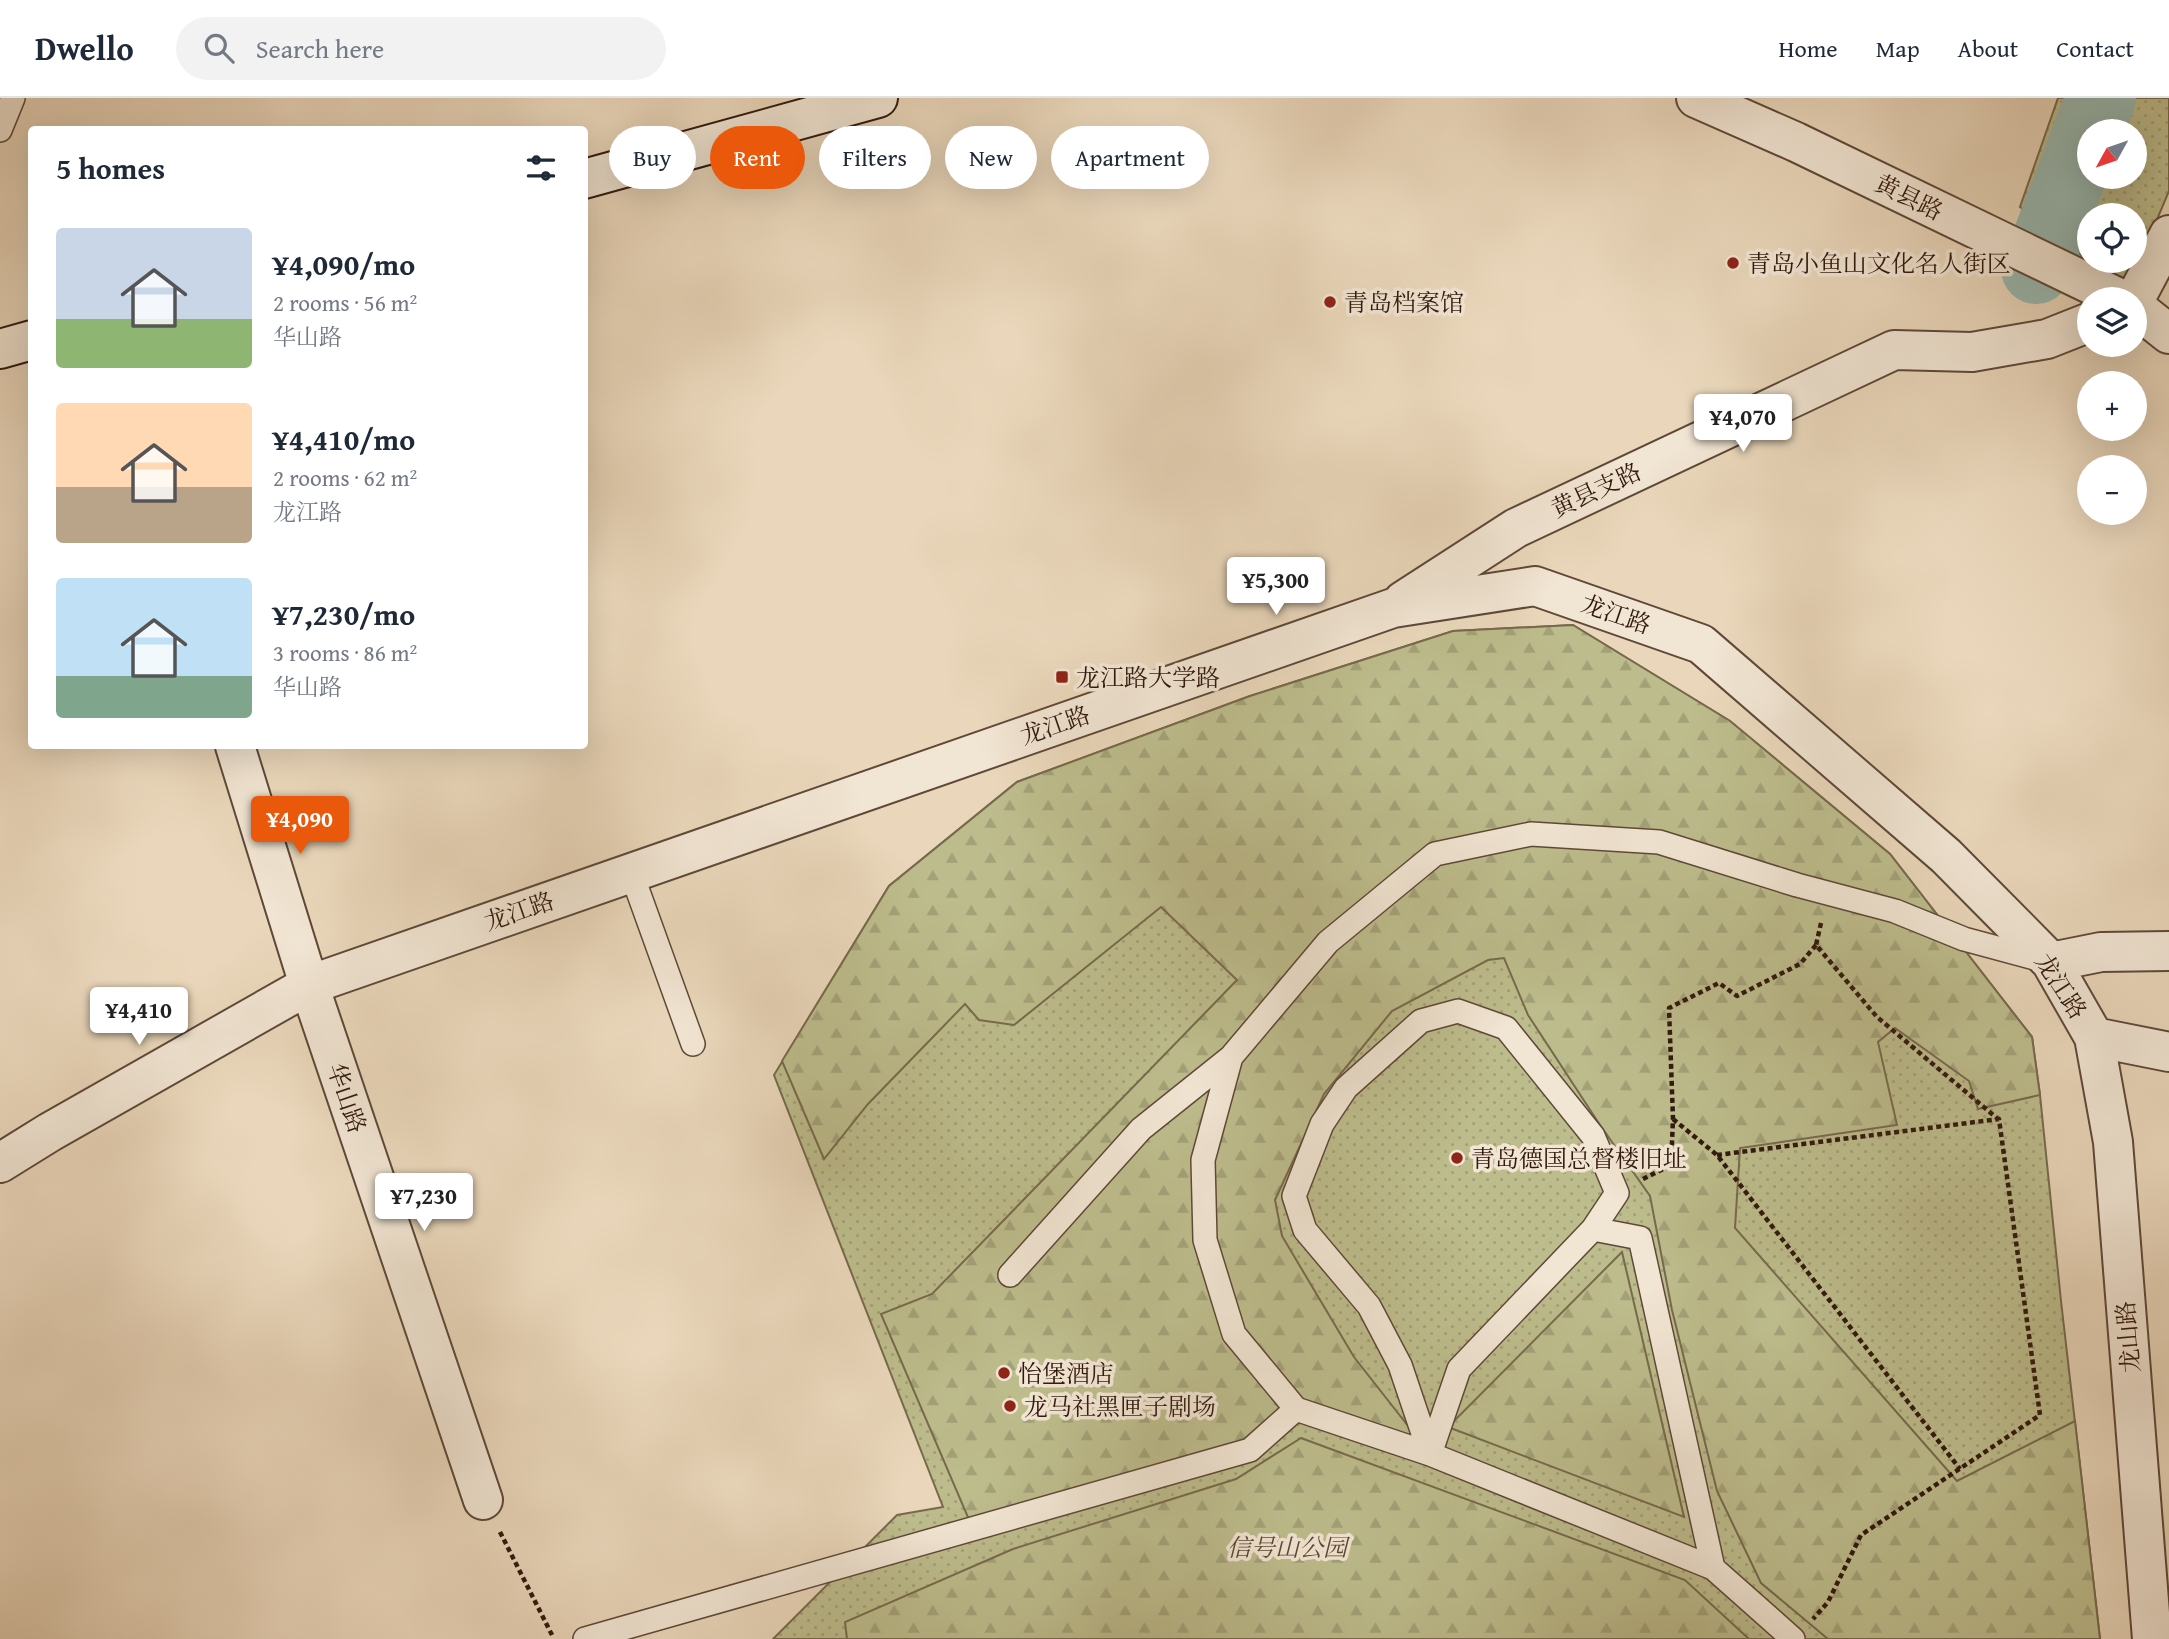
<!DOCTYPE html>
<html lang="en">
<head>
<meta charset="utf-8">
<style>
  :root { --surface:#fff; --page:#f2f2f3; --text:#1f2937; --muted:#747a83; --line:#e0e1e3; --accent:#ea580c }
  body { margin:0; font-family:"Gentium Book Plus","Noto Serif SC",serif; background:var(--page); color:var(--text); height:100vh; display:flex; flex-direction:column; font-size:26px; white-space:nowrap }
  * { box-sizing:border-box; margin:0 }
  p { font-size:23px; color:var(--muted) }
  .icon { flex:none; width:38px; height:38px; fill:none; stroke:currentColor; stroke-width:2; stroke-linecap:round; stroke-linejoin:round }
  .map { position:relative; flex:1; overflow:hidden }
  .side { position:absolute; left:28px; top:28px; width:560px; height:623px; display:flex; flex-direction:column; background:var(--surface); border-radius:7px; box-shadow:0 7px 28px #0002 }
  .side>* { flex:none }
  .hud { position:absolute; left:609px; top:28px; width:665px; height:63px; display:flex; gap:14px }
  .needle { width:46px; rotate:230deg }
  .controls { position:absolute; left:2077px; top:21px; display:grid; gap:14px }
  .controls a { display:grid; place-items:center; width:70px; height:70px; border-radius:50%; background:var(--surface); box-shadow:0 7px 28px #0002; font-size:35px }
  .price { position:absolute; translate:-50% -60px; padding:0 16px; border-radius:7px; background:#fff; color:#222; font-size:23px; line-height:46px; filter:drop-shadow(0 2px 4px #0008) }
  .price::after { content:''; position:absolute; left:50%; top:42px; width:21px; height:16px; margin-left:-10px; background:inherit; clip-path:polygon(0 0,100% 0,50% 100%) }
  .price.active { background:var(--accent); color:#fff }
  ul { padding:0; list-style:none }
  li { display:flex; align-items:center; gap:21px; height:175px; padding:0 28px }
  li span { display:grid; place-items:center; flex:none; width:196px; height:140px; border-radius:7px; color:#555 }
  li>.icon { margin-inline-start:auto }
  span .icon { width:84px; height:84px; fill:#fffc; stroke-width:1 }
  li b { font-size:30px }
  h2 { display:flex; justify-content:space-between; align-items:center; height:84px; padding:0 28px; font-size:30px }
  .chip { padding:0 24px; border-radius:32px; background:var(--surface); box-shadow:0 7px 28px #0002; font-size:24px; line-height:63px }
  .chip.active { background:var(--accent); color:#fff }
  header { display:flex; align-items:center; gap:42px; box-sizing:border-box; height:98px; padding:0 35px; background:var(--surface); border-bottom:2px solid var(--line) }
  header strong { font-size:33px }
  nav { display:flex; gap:38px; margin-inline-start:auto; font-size:24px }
  .search { width:490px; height:63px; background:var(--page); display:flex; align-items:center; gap:18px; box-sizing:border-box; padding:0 24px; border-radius:38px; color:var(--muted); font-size:26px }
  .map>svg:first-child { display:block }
  .green { fill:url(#green-dots); stroke:#776a4c; stroke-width:2; fill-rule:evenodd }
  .forest { fill:url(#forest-firs); stroke:#776a4c; stroke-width:2 }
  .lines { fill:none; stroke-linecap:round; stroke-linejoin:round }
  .river { stroke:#98b9b2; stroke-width:70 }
  .service-casing { stroke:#5f4838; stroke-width:26 }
  .minor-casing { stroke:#5f4838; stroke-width:42 }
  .tertiary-casing { stroke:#5f4838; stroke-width:42 }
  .secondary-casing { stroke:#31180d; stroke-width:42 }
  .path { stroke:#31180d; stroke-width:4.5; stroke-dasharray:5 3.5; stroke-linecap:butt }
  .service { stroke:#f1e5d3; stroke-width:23 }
  .minor { stroke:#f1e5d3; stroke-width:38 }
  .tertiary { stroke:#f1e5d3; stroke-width:38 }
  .secondary { stroke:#f1e5d3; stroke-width:38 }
  .poi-dot { fill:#8f2418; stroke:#f1e5d3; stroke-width:2.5 }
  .labels { text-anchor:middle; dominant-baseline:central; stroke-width:7; stroke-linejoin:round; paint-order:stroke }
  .street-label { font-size:24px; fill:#31180d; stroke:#f1e5d3 }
  .poi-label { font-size:24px; fill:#31180d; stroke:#f1e5d3; text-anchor:start }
  .park-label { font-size:24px; font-style:italic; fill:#5b4933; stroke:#f1e5d3 }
</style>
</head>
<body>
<header>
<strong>Dwello</strong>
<div class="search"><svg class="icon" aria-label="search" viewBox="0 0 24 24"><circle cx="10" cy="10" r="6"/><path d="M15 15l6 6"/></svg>Search here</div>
<nav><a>Home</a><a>Map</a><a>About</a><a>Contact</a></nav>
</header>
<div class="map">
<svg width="2169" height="1541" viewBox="0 0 2169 1541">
  <defs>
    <pattern id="green-dots" width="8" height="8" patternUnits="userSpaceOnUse" patternTransform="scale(1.75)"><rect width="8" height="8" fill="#bdbc8c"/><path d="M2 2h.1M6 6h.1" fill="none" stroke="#a3a178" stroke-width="1.8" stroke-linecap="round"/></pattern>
    <pattern id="forest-firs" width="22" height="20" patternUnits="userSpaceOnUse" patternTransform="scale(1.75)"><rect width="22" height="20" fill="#bdbc8c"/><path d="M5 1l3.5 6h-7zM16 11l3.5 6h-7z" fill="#a3a178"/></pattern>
  </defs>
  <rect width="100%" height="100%" fill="#ead7bb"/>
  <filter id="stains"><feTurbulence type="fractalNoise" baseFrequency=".00286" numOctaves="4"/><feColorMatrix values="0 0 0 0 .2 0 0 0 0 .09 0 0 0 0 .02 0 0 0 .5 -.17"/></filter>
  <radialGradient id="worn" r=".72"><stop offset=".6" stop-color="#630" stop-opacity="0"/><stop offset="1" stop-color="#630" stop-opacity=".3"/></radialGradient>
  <path class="green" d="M2058,0H2169V93L2127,193L2020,109ZM2090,33H2135V79H2090ZM2090,117H2135V163H2090Z
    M1573,527L1730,623L1890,756L2032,939L2040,997L2061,1203L2100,1541H773L897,1417L943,1409L774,977L889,788L1017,684L1250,598L1453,533Z"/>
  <path class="forest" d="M1573,527L1730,623L1890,756L2032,939L2040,997L1978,1011L1969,983L1895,930L1878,944L1897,1027L1740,1050L1735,1130L1957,1383L2075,1323L2100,1541H1828L1761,1485L1717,1393L1672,1212L1650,1098L1600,1027L1528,917L1504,860L1488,862L1392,913L1324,996L1275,1102L1282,1138L1354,1259L1430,1356L1296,1311L1250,1352L973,1431L881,1216L932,1196L1237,882L1161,809L1014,927L979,922L965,906L868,1006L824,1061L782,963L889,788L1017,684L1250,598L1453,533Z
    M1622,1154L1684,1419L1448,1329Z
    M1301,1340L1685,1482L1749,1541H847L845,1524L1013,1451L1236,1381Z"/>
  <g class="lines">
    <path class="river" d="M2036,171L2101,0"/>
    <g class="service-casing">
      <path id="service" d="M0,32L13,0
        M631,774L693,946
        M1458,913L1506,930L1593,1038L1617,1095L1593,1131L1459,1271L1430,1356L1400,1267L1369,1208L1305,1132L1294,1098L1322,1026L1346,990L1421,923Z
        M1593,1131L1640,1140L1713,1470
        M1010,1177L1141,1031L1231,959
        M585,1541L1250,1352L1296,1311
        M1793,1541L1713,1470L1430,1356L1296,1311L1234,1236L1205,1142L1203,1062L1231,959L1328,844L1435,756L1531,736L1659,744L1797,787L1895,813L1964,841L2042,862"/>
    </g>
    <g class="minor-casing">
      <path id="minor" d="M2135,201L2169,137
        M1403,503L1516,430L1894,252L1972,254L2047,241L2090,224
        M235,648L309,887L483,1402
        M2051,864L2101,854L2169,853
        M2094,939L2169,954
        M0,1065L50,1034L309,887L1393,510L1535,488L1701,546L1946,758L2051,864L2094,939L2113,1044L2152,1541"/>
    </g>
    <g class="tertiary-casing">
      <path id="tertiary" d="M1696,0L1796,44L2121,201
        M2135,209L2169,236"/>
    </g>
    <g class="secondary-casing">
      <path id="secondary" d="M584,81L878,0
        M0,251L32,242"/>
    </g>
    <path class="path" d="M1821,825L1816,847L1877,919L1998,1021
      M1673,1021L1717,1057L1960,1371
      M1717,1057L1999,1021L2040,1317L1861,1437L1828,1504L1813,1521
      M1643,1081L1671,1067L1673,1021L1669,910L1719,885L1737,898L1800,866L1816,847
      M500,1434L553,1539"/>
    <use href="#service" class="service"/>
    <use href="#minor" class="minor"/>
    <use href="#tertiary" class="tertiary"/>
    <use href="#secondary" class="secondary"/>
  </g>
  <g class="poi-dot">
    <circle cx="1733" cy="165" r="7"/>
    <circle cx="1330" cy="204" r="7"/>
    <rect x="1055" y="572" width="14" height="14" rx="3.5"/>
    <circle cx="1457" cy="1060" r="7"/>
    <circle cx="1004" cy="1275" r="7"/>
    <circle cx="1010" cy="1308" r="7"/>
  </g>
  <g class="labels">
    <g class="street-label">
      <text transform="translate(1909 99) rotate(26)">黄县路</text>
      <text transform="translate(1596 392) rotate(-25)">黄县支路</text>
      <text transform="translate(1616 516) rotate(19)">龙江路</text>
      <text transform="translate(1055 627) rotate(-19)">龙江路</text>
      <text transform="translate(519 813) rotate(-19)">龙江路</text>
      <text transform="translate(2061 888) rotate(57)">龙江路</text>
      <text transform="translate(347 1000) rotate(71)">华山路</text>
      <text transform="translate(2128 1239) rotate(-95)">龙山路</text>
    </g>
    <g class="poi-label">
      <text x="1747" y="165">青岛小鱼山文化名人街区</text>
      <text x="1344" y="204">青岛档案馆</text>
      <text x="1076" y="579">龙江路大学路</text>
      <text x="1471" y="1060">青岛德国总督楼旧址</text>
      <text x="1018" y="1275">怡堡酒店</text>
      <text x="1024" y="1308">龙马社黑匣子剧场</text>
    </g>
    <g class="park-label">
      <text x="1287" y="1449">信号山公园</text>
    </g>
  </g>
  <rect width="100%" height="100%" filter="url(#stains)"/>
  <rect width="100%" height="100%" fill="url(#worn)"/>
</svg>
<div class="controls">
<a><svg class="needle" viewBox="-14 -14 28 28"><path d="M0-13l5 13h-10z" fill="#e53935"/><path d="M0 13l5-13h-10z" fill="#747a83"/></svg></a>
<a><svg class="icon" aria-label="locate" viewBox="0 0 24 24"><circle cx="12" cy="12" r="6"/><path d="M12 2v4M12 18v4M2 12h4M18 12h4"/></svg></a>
<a><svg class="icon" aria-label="layers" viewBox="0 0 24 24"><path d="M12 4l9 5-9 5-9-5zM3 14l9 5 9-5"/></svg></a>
<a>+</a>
<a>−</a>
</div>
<b class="price" style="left:1743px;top:356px">¥4,070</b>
<b class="price" style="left:1276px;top:519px">¥5,300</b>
<b class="price active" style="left:300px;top:758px">¥4,090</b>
<b class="price" style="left:139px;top:949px">¥4,410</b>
<b class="price" style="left:424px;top:1135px">¥7,230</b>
<div class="hud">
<a class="chip">Buy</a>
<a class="chip active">Rent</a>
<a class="chip">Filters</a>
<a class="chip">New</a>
<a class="chip">Apartment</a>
</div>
<section class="side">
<h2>5 homes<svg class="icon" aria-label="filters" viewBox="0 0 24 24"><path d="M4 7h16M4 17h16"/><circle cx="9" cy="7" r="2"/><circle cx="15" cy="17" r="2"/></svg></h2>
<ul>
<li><span style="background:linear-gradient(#c9d6e8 65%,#8fb573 0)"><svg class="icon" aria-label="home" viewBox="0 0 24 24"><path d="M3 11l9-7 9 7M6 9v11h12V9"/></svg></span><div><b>¥4,090/mo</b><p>2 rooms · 56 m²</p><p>华山路</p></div></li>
<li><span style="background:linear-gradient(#ffd9b3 60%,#b9a48a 0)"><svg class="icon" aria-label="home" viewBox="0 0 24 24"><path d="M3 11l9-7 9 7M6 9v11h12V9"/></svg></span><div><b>¥4,410/mo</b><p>2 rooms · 62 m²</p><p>龙江路</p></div></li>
<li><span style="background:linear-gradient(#bfe0f5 70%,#7fa58c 0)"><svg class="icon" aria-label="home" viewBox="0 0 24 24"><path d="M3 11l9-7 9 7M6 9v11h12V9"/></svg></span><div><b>¥7,230/mo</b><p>3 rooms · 86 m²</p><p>华山路</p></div></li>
</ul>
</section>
</div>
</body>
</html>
